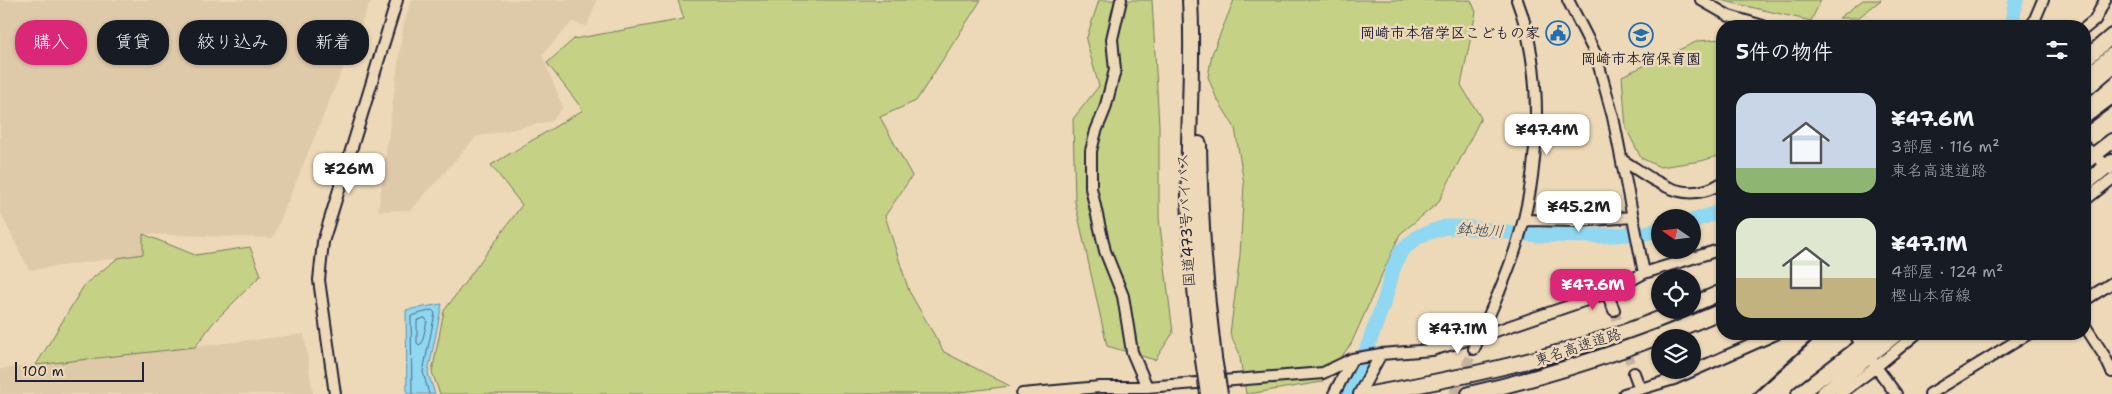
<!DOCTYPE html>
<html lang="ja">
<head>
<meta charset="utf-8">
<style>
  :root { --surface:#171b24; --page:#20242c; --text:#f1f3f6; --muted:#9ea1a6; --accent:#db2777 }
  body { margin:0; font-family:"Shantell Sans","Klee One",sans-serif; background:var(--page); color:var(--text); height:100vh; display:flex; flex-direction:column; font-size:19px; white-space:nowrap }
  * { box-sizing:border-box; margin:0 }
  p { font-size:16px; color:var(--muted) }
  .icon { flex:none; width:28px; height:28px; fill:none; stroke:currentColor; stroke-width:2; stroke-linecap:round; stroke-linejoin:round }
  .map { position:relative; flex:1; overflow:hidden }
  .side { position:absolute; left:1716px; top:20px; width:375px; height:320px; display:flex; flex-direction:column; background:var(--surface); border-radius:20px; box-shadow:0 1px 4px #0004 }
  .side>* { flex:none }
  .banner { position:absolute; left:15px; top:20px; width:475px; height:45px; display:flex; gap:10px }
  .needle { width:32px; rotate:284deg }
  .buttons { position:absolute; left:1651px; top:209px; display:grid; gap:10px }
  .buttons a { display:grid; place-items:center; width:50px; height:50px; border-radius:50%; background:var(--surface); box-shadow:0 1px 4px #0004; font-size:25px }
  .scale { position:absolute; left:15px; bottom:12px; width:129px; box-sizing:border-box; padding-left:5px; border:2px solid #22223b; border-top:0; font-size:14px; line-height:18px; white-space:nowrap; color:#22223b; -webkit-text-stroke:4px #edd9b7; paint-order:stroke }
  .price { position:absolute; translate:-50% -42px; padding:0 11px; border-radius:10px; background:#fff; color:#222; font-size:16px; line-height:32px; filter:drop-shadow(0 1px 2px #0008) }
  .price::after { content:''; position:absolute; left:50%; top:30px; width:15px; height:11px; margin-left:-8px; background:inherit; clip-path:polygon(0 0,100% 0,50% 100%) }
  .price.selected { background:var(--accent); color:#fff }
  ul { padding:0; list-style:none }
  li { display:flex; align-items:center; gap:15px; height:125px; padding:0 20px }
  li span { display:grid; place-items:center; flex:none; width:140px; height:100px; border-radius:15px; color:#555 }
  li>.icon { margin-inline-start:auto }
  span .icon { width:60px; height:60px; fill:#fffc; stroke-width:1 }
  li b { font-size:21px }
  h2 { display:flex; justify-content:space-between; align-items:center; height:60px; padding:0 20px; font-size:21px }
  .pill { padding:0 18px; border-radius:20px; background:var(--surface); box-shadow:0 1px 4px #0004; font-size:18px; line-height:45px }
  .pill.selected { background:var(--accent); color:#fff }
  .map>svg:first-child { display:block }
  .built { fill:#dec9a9 }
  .green { fill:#c5d184; stroke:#747a60 }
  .water { fill:#90d7f2; stroke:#648fa9 }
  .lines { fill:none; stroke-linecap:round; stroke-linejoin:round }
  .shore { stroke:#4e6a84; stroke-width:1 }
  .river { stroke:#90d7f2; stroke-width:15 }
  .minor-tunnel { stroke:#c4b49e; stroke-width:10; stroke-dasharray:10 5; stroke-linecap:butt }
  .minor-casing { stroke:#22223b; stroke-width:14 }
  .highway-casing { stroke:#22223b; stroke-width:18 }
  .minor { stroke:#edd9b7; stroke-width:10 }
  .highway { stroke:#edd9b7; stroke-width:14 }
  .rail { stroke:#22223b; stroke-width:2.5 }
  .highway-bridge-casing { stroke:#22223b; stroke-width:18; stroke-linecap:butt }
  .highway-bridge { stroke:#edd9b7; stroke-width:14 }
  .labels { text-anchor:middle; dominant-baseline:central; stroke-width:5; stroke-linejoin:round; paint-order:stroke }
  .poi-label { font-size:15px; font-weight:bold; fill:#22223b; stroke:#edd9b7; text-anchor:end }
  .street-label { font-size:15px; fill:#22223b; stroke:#edd9b7 }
  .water-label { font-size:16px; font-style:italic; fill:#384660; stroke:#edd9b7 }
</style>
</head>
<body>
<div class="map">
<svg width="2112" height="394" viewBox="0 0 2112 394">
  <rect width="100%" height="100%" fill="#edd9b7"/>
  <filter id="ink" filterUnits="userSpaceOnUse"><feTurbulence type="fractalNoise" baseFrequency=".02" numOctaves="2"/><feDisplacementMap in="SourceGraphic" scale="10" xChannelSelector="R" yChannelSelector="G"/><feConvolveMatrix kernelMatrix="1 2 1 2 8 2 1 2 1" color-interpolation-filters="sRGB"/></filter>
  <g filter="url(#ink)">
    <path class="built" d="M0,0H371L273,238L144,234L143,255L29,270L0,212Z
      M411,0H597L587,26L572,22L542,55L563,107L552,121L476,137L411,210L378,211L403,28Z
      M304,334L313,394H0V369Z"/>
    <path class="green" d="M678,0H981L916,101L880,117L912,176L885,216L909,291L944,352L1010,386L946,394H440L432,372L444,311L522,205L491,165L583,110L547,63L574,39L684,19Z
      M1099,0H1152L1159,125V218L1173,333L1155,360L1107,346L1075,202L1073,119L1099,86L1086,40Z
      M1234,0H1471L1476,12L1461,85L1481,118L1438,203L1400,234L1351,344L1322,382L1248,394H1246L1239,352L1230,334L1240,255L1244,184L1235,128L1216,97L1208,77L1212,54Z
      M1720,0H1821L1811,21Z
      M1863,0H1881L1858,18H1839Z
      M1722,39V155L1701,161L1660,167L1641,158L1626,128L1622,76L1698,41Z
      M143,234L195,255L250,247L261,275L213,323L195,347L36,365L85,284L118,258L143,254Z"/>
    <path class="water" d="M442,304L428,373L435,394H407L406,310Z"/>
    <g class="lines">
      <path class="shore" d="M425,318L427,321L422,343L419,345L417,343V321Z
        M412,394L411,316L432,310L435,313L423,372L429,394"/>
      <path class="river" d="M2011,26L2016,0
        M1692,221L1722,211
        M1345,394L1358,373L1385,299L1393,269L1401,251L1419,236L1445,227H1461L1537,235L1597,236L1646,233L1660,229"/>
      <path class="minor-tunnel" d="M1614,310L1634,373
        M1454,394L1474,349"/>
      <g class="minor-casing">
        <path id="minor" d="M1121,0L1112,39L1115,70L1105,109L1096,131L1091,151V188L1105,251L1123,296L1132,352L1147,387
          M1568,0L1596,55L1613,117L1644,273
          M1701,0L1729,16L1763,26
          M2032,26L2043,0
          M2085,28L2095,20L2105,0
          M2085,92L2112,69
          M2085,147L2111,169
          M1622,160C1655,180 1683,207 1722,183
          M2085,200L2112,179
          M1524,220L1578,221L1633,217
          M1607,293L1614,310
          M2085,300L2112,283
          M2085,326L2105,357L2112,372
          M1855,334L1864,350
          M1474,349C1489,315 1505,282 1516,247C1540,173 1545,74 1517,0
          M1634,373L1640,389
          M335,394L319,280L323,242L397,0
          M1022,394L1100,387H1147L1323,373L1352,359L1381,354L1432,350L1484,335L1607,293L1644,273L1722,249
          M1334,394L1352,359
          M1359,394L1381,354
          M1624,394L1674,379L1776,334
          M1840,394L1876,367L1873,362
          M1896,394L1876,367L1916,334
          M1930,394L2028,334"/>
      </g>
      <g class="highway-casing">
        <path id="highway" d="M1190,0C1194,66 1187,132 1189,198C1191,252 1196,306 1203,360
          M2085,59L2112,36
          M2085,78L2112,55
          M1199,144C1200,216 1205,287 1214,358
          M2085,162L2112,141
          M2085,184L2112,162
          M1692,305L1722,292
          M1371,394C1476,375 1583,352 1681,310
          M1469,394C1556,375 1640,346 1722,311
          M1799,394L1877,334
          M1823,394L1896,334"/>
      </g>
      <use href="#minor" class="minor"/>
      <use href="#highway" class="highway"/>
      <path class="rail" d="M2085,126L2112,106
        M1753,394L1819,334"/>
      <g class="highway-bridge-casing">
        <path id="highway-bridge" d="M1214,358L1220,394
          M1203,360L1208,394"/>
      </g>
      <use href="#highway-bridge" class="highway-bridge"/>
    </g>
  </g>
  <defs>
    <g id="civic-ring" transform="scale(1.25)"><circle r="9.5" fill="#edd9b7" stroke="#1f6fb2" stroke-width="1.5"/><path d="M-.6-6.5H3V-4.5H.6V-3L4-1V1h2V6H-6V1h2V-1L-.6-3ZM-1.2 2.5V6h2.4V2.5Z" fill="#1f6fb2"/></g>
    <g id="school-ring" transform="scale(1.25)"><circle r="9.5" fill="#edd9b7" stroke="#1f6fb2" stroke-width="1.5"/><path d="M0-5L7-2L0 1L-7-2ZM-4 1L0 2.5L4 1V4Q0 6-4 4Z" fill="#1f6fb2"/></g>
  </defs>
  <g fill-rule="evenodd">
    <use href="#civic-ring" x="1558" y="33"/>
    <use href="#school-ring" x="1641" y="35"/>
  </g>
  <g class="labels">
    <g class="poi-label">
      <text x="1540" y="33">岡崎市本宿学区こどもの家</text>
      <text x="1641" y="59" text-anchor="middle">岡崎市本宿保育園</text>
    </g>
    <g class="street-label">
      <text transform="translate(1186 220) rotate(-93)">国道473号バイパス</text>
      <text transform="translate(1578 347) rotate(-18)">東名高速道路</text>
    </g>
    <g class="water-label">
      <text transform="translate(1480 230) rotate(4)">鉢地川</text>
    </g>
  </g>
</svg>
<div class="buttons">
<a><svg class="needle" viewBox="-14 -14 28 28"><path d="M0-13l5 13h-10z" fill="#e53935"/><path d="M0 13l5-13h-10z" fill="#9ea1a6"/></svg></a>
<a><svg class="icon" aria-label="locate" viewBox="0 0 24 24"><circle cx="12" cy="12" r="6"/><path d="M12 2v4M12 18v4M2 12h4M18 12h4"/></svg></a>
<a><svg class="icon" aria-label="layers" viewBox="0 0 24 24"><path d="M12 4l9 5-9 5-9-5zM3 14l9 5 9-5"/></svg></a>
</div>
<div class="scale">100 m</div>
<b class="price" style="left:1547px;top:156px">¥47.4M</b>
<b class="price" style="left:349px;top:195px">¥26M</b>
<b class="price" style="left:1579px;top:233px">¥45.2M</b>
<b class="price selected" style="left:1593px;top:311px">¥47.6M</b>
<b class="price" style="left:1458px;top:355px">¥47.1M</b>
<div class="banner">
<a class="pill selected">購入</a>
<a class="pill">賃貸</a>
<a class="pill">絞り込み</a>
<a class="pill">新着</a>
</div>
<section class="side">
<h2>5件の物件<svg class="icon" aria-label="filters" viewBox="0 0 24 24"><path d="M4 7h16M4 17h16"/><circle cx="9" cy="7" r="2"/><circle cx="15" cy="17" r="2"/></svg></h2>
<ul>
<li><span style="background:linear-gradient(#c9d6e8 75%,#8fb573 0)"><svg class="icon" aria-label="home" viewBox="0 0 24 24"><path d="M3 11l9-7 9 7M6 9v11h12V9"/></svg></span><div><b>¥47.6M</b><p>3部屋 · 116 m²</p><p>東名高速道路</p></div></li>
<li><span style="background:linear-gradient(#dfe7d0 60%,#c2b280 0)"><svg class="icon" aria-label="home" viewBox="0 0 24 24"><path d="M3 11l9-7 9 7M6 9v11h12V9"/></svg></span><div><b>¥47.1M</b><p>4部屋 · 124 m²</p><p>樫山本宿線</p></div></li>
</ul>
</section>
</div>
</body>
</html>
